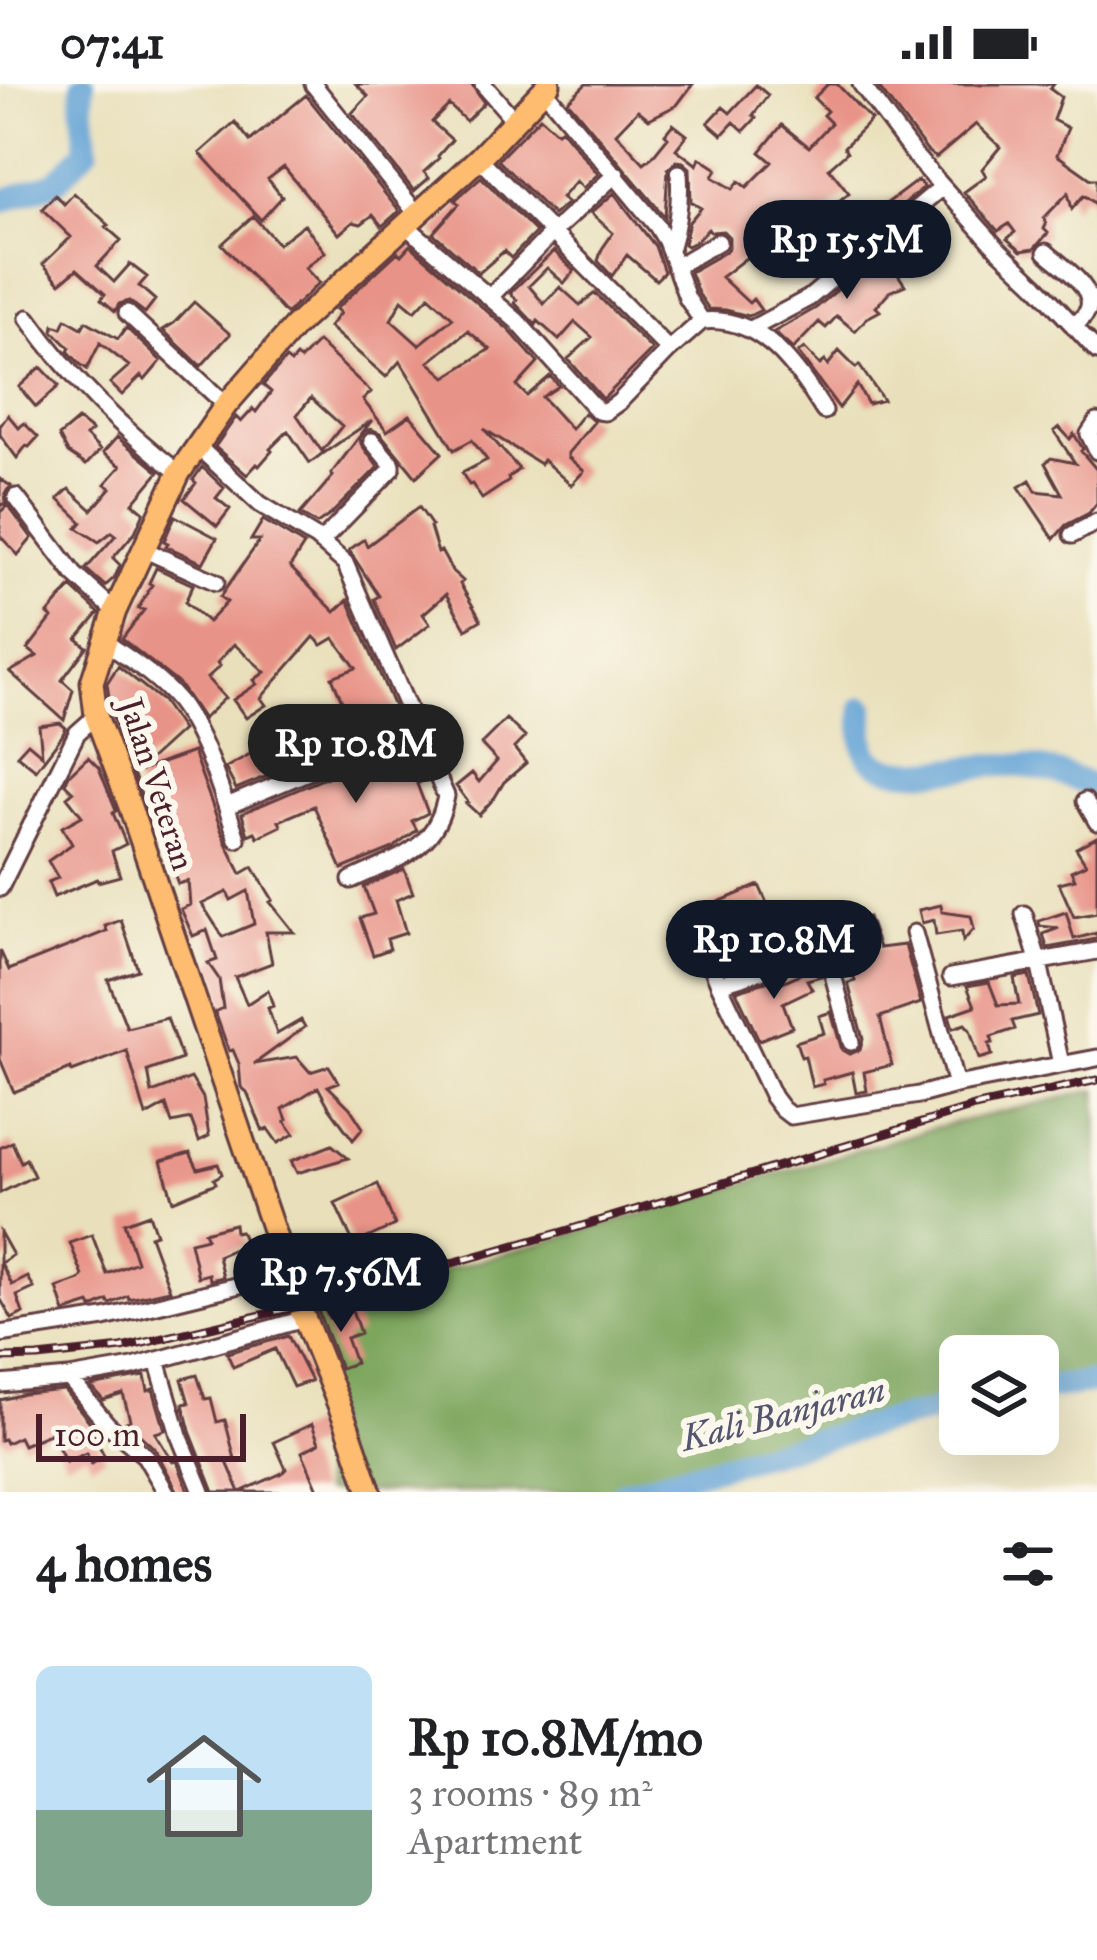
<!DOCTYPE html>
<html lang="en">
<head>
<meta charset="utf-8">
<style>
  :root { --surface:#fff; --page:#f6f6f6; --text:#202124; --muted:#757577; --line:#e0e0e0; --accent:#111827 }
  body { margin:0; font-family:"IM FELL Great Primer",serif; background:var(--page); color:var(--text); height:100vh; display:flex; flex-direction:column; font-size:45px; white-space:nowrap }
  * { box-sizing:border-box; margin:0 }
  p { font-size:39px; color:var(--muted) }
  .icon { flex:none; width:66px; height:66px; fill:none; stroke:currentColor; stroke-width:2; stroke-linecap:round; stroke-linejoin:round }
  .map { position:relative; height:1408px; overflow:hidden }
  .sheet { display:flex; flex-direction:column; background:var(--surface); flex:1 }
  .sheet>* { flex:none }
  .buttons { position:absolute; left:939px; top:1251px; display:grid; gap:24px }
  .buttons a { display:grid; place-items:center; width:120px; height:120px; border-radius:18px; background:var(--surface); box-shadow:0 12px 48px #0002; font-size:60px }
  .scale { position:absolute; left:36px; bottom:30px; width:210px; box-sizing:border-box; padding-left:12px; border:6px solid #4a1f2b; border-top:0; font-size:33px; line-height:42px; white-space:nowrap; color:#4a1f2b; -webkit-text-stroke:9px #fbf7ec; paint-order:stroke }
  .price { position:absolute; translate:-50% -102px; padding:0 27px; border-radius:42px; background:var(--accent); color:#fff; font-size:39px; line-height:78px; filter:drop-shadow(0 3px 6px #0008) }
  .price::after { content:''; position:absolute; left:50%; top:72px; width:36px; height:27px; margin-left:-18px; background:inherit; clip-path:polygon(0 0,100% 0,50% 100%) }
  .price.active { background:#222; color:#fff }
  ul { padding:0; list-style:none }
  li { display:flex; align-items:center; gap:36px; height:300px; padding:0 36px }
  li+li { border-top:3px solid var(--line) }
  li span { display:grid; place-items:center; flex:none; width:336px; height:240px; border-radius:18px; color:#555 }
  li>.icon { margin-inline-start:auto }
  span .icon { width:144px; height:144px; fill:#fffc; stroke-width:1 }
  li b { font-size:51px }
  h2 { display:flex; justify-content:space-between; align-items:center; height:144px; padding:0 36px; font-size:51px }
  .status { display:flex; justify-content:space-between; align-items:center; height:84px; padding:0 60px; background:var(--surface); direction:ltr }
  .status svg { height:33px; fill:currentColor }
  .map>svg:first-child { display:block }
  .forest { fill:#7da65d; stroke:#646244; stroke-width:3 }
  .lines { fill:none; stroke-linecap:round; stroke-linejoin:round }
  .river { stroke:#62a3d5; stroke-width:24 }
  .building { fill:#e89387; fill-rule:evenodd }
  .minor-casing { stroke:#623c41; stroke-width:21 }
  .highway-casing { stroke:#623c41; stroke-width:27 }
  .minor { stroke:#fff; stroke-width:15 }
  .highway { stroke:#febc70; stroke-width:21 }
  .rail-casing { stroke:#4a1f2b; stroke-width:9 }
  .rail { stroke:#fbf7ec; stroke-width:4.5; stroke-dasharray:14; stroke-linecap:butt }
  .labels { text-anchor:middle; dominant-baseline:central; stroke-width:12; stroke-linejoin:round; paint-order:stroke }
  .street-label { font-size:33px; fill:#4a1f2b; stroke:#fbf7ec }
  .water-label { font-size:36px; font-style:italic; fill:#54546f; stroke:#fbf7ec }
</style>
</head>
<body>
<div class="status"><b>07:41</b><svg viewBox="0 0 49 12"><path d="M0 12V9h3v3zM5 12V6h3v6zM10 12V3h3v9zM15 12V0h3v12zM26 1h20v11H26zM47 4h2v5h-2z"/></svg></div>
<div class="map">
<svg width="1097" height="1408" viewBox="0 0 1097 1408">
  <rect width="100%" height="100%" fill="#fbf7ec"/>
  <filter id="ink" filterUnits="userSpaceOnUse"><feTurbulence type="fractalNoise" baseFrequency=".00833" numOctaves="2"/><feDisplacementMap in="SourceGraphic" scale="24" xChannelSelector="R" yChannelSelector="G"/><feConvolveMatrix kernelMatrix="1 2 1 2 8 2 1 2 1" color-interpolation-filters="sRGB"/></filter>
  <filter id="wash" filterUnits="userSpaceOnUse"><feTurbulence type="fractalNoise" baseFrequency=".004" numOctaves="4" result="noise"/><feDisplacementMap in="SourceGraphic" scale="48" xChannelSelector="R" yChannelSelector="G"/><feGaussianBlur stdDeviation="2.7" result="paint"/><feColorMatrix in="noise" values="0 0 0 0 0 0 0 0 0 0 0 0 0 0 0 0 0 1.4 0 .05"/><feComposite in="paint" operator="in"/></filter>
  <g filter="url(#wash)">
    <rect width="100%" height="100%" fill="#e9e0bb"/>
    <path class="forest" d="M1097,1006V1298L1038,1305V1272H960V1322L877,1340L623,1408H323L324,1304L291,1227L518,1166L937,1043Z"/>
    <g class="lines">
      <path class="river" d="M0,118L56,98L87,65L82,19L83,0
        M863,624C864,639 860,658 868,671C887,701 975,680 1006,681C1037,682 1070,690 1097,706
        M1038,1305L1097,1298
        M623,1408L877,1340L960,1322"/>
    </g>
    <g id="blocks">
      <path class="building" d="M356,0H471L484,19L466,37L449,21L432,38L452,56L438,72L439,74L424,88L429,94L414,107L352,29L368,12Z
        M586,0H693L677,21L649,35L638,26L616,49L644,79L652,73L668,53L665,50L673,40L687,51L676,65L697,81L700,74L717,85L713,93L733,105L739,97L747,103L772,78L760,68L782,41L809,63L831,39L823,31L827,27L814,14L828,0H837L871,36L844,63L847,68L829,84L849,109L825,128L836,141H848L859,134L869,149L838,174L799,139L788,150L786,148L774,161L768,157L721,193L749,219L753,215L761,226L749,232L726,226L709,225L698,209L690,188L725,168L729,163V153L723,147L711,148L708,145L696,157L687,162L684,160L689,138L701,124L691,118L690,84L683,78L677,77L668,85L665,133L568,17Z
        M876,0H1054L1050,5L1061,13L1053,36L1068,44L1057,71L1091,95H1097V121L1084,111L1072,125L1068,109L1044,134L1046,141L1044,145L1048,149L1034,165L1021,167L1007,155L1015,148L1009,140L998,147L964,108L986,92L982,85L1000,63L976,40L936,74L927,67Z
        M756,1L768,11L753,31L756,34L744,47L734,38L722,51L708,39L723,23L730,29Z
        M306,11L399,127L382,142L373,131L361,140L353,138L339,150L284,83L268,95L282,113L261,136L200,69L235,38L250,57Z
        M540,33L557,48L561,45L598,90L583,104L576,97L561,114L567,119L553,131L498,76Z
        M481,93L536,148L511,174L504,167L479,189L433,149L459,120L455,116Z
        M918,96L924,103L874,145L860,134L881,121L882,123Z
        M74,109L109,141L106,143L121,156L97,182L114,198L130,180L147,193L139,202L155,216L145,229L129,217L119,220L115,227L101,215L105,210L77,185L60,199L43,180L71,153L42,125L55,111L64,120Z
        M614,109L655,162L664,188L656,196L627,171L612,192L598,177L602,165L613,149L591,129Z
        M253,132L278,160L304,140L325,168L305,184L319,199L286,230L222,160Z
        M410,161L509,246L538,279L517,302L527,312L550,292L559,302L542,313L571,345L584,329L594,338L568,369V373L584,387L571,401L543,376L540,380L484,345L519,385L508,394L509,397L482,415L472,400L469,401L462,389L487,376L472,356L454,366L400,277L386,293L329,243L340,229L336,225L398,168L401,171ZM429,212L453,234L419,261L391,236L402,216L415,227ZM468,247L490,265L446,293L429,278Z
        M554,167L574,187L564,199L547,184L529,202L544,220L560,203L580,221L595,209L652,266L603,315L568,275L592,253L575,238L559,256L538,237L536,241L515,219L517,216L510,209Z
        M876,173L886,181L890,179L905,201L889,208L876,223L880,227L867,234L855,247L837,232L826,244L819,238L793,265L774,248L816,224Z
        M194,218L230,250L201,282L163,246L174,239Z
        M66,235L82,244L86,237L118,255L126,244L161,277L145,296L141,292L122,311L110,299L129,282L100,259L87,285L80,280L68,267L70,264L53,247L54,241L62,244Z
        M318,258L371,308L363,316L387,347L410,331L442,369L416,393L380,349L371,345L365,347L360,354L361,360L378,383L331,430L317,440L300,430L333,392L331,390L372,336L324,369L322,367L342,342L311,314L297,331L323,369L310,379L288,347L270,365L272,367L259,382L257,380L247,391L215,363L236,333L241,338L253,325L256,328L271,308L263,301L286,275L291,279L296,273L300,276Z
        M804,264L820,281L825,277L828,281L839,267L856,284L859,281L883,316L868,320L857,301L839,324L798,269Z
        M41,283L59,302L36,323L19,303Z
        M8,331L19,344L24,339L38,353L29,363L26,362L17,374L0,351V342Z
        M78,336L92,347L86,352L100,366L86,381L68,369L59,352Z
        M1059,343L1070,355L1074,350L1083,365L1081,367L1097,386V419L1089,429L1066,441L1054,455L1019,403L1030,396L1036,407L1062,410L1045,379L1051,374L1075,379L1054,347Z
        M117,353L159,388L133,419L144,428L135,448L113,474L120,481L114,494L105,502L86,485L116,451L112,448L99,458L77,444L82,438L58,415L69,405L92,426L111,404L105,400L121,382L103,369Z
        M202,383L224,404L216,414L230,425L217,442L184,415L196,399L193,396Z
        M0,395L11,402L5,409L6,419L32,454L18,471L0,452V428L7,422L3,420L0,423Z
        M419,423L432,442L430,443L438,469L441,467L452,487L463,497L460,500L481,536L466,545L446,510L423,530L430,540L396,566L374,515L379,512L349,466L364,455L367,462Z
        M175,432L217,454L203,479L166,462L168,459L164,457Z
        M263,436L304,461L290,483L335,528L348,516L397,630L379,637L382,644L236,705L225,684L284,651L296,673L321,663L317,650L344,641L341,632L347,629L332,593L356,584L334,554L322,561L314,553L261,614L266,621L246,634L233,616L257,600L254,596L265,588L234,560L217,579L220,582L207,594L225,614L203,635L179,600L122,555L144,526L138,525L152,501L149,499L156,484L193,501L185,518L208,538L227,518L220,513L260,456H251Z
        M71,503L99,529L77,555L87,563L62,596L73,606L64,636L10,588L37,572L28,565L52,534L48,530Z
        M118,582L162,617L182,646L136,688L193,668L226,759L241,790L253,783L273,816L270,818L294,848H266L272,879L235,893L247,920L268,906L273,922L268,924L277,950L301,936L305,943L254,980L297,973L310,988L329,982L339,998L328,1002L350,1024L363,1044L353,1056L329,1023L318,1003L283,1025L287,1036L285,1037L294,1050L278,1059L268,1045L263,1047L247,1008L241,1003L239,980L233,966L229,967L215,928L223,924L219,895L208,879L217,876L207,846L193,852L181,825L190,821L188,797L178,800L169,775L168,769L174,767L165,740L153,744L111,628L107,599ZM248,807L254,840L223,853L202,820L227,808L231,816Z
        M506,635L525,653L514,664L526,679L504,698L495,713L479,731L466,719L468,718L456,702L472,689L479,698L497,677L481,660Z
        M60,639L66,644L62,652L36,686L17,671L28,659L42,671L39,642Z
        M410,658L415,671L411,673L424,696L417,700L428,729L412,737L417,746L393,764L342,785L314,722L279,737L281,742L258,753L255,748L248,751L242,730L247,727Z
        M88,673L99,684L116,727L113,729L126,760L112,767L120,792L98,798L97,795L54,813L48,798L58,794L48,777L72,760L62,743L82,732L67,713L73,708L65,700L69,691Z
        M1097,753V829L1074,833L1059,799L1075,795L1071,787L1086,780L1076,764Z
        M404,785L413,809L396,816L406,849L387,855L390,865L373,871L360,834L374,830L364,803Z
        M759,801L770,826L780,825V828L819,820L826,844L845,839V836L868,833L879,864L905,861L921,919L880,933L892,981L864,988L867,1007L856,1009L852,988L823,996L824,1000L812,1003L805,972L801,973L796,958L824,949L819,932L831,928L842,966L849,970L860,966L863,955L848,899L855,897L847,868L865,860L835,864L828,857L821,856L799,863L797,853L769,859L773,871L725,884L705,835L697,827Z
        M941,821L942,828L971,832L974,845L963,857L962,847L936,851L934,836L922,839L919,826Z
        M1066,828L1074,855L1097,849V855L1047,864L1043,850L1059,844L1040,842L1039,837Z
        M121,836L138,886L108,896L127,944L167,934L182,975L148,987L152,1009L191,994L203,1014L209,1052L199,1057L191,1035L172,1039L166,1021L146,1032L127,967L72,988L71,985L14,1008L0,975V866L9,886L107,847L105,842Z
        M818,882L821,892L807,896L812,905L783,919L792,943L759,956L736,907L779,894L780,899Z
        M1029,891L1038,931L1012,937L1015,945L991,953L993,959L989,960L992,971L979,975L970,946L965,940L953,944L949,931L975,922L967,902L989,898L998,921L1019,920L1014,894Z
        M12,1058L21,1078L26,1075L34,1092L0,1109V1064Z
        M332,1061L348,1074L297,1089L291,1077Z
        M190,1069L198,1085L218,1080L222,1090L214,1095L216,1099L173,1117L161,1077Z
        M378,1100L395,1141L354,1160L335,1120Z
        M149,1130L156,1150L150,1152L170,1206L129,1215L128,1212L110,1220L108,1217L92,1224L90,1220L65,1228L57,1204L80,1196L83,1192L70,1159L92,1151L107,1190L137,1178L124,1139Z
        M234,1140L235,1148L240,1147L246,1160L218,1172L223,1193L210,1196L209,1190L198,1193L190,1158L207,1154L204,1148Z
        M0,1148L13,1171L1,1179L12,1201L28,1193L34,1204L17,1212L23,1229L12,1235L0,1214Z
        M324,1224L329,1234L352,1226L360,1249L346,1254L355,1279L340,1284L318,1227Z
        M288,1252L311,1297L293,1303L275,1265L233,1283L227,1269Z
        M197,1291L205,1315L211,1314L217,1338L225,1336L235,1375L227,1378L240,1408H214L190,1347L183,1320L189,1319L182,1295Z
        M145,1292L148,1307L153,1305L165,1346L155,1349L173,1378L177,1377L188,1406L185,1408H178L155,1365L126,1338L130,1336L123,1310L103,1316L91,1302Z
        M64,1306L93,1342L90,1344L105,1373L91,1380L86,1369L66,1378L51,1349L23,1361L19,1353L6,1359L4,1355L0,1356V1316L24,1310Z
        M312,1340L319,1359L302,1368L319,1408H240L282,1389L286,1385L274,1358Z"/>
    </g>
  </g>
  <g filter="url(#ink)">
    <use href="#blocks" fill-opacity="0" stroke="#623c41" stroke-width="3"/>
    <g class="lines">
      <g class="minor-casing">
        <path id="minor" d="M313,0L417,130
          M483,0L515,37
          M861,0L915,72L997,164L1036,201L1097,267
          M544,6L657,142L666,157L687,214L702,237
          M405,141L517,237L598,327L605,328L619,318L669,266L479,74
          M670,166C678,140 681,116 679,89
          M1046,168C1060,181 1097,204 1088,226C1085,232 1079,237 1074,243
          M675,183L718,158
          M490,213L554,147L616,90
          M127,229L226,321
          M28,234C73,297 119,342 179,389
          M751,245L809,214L942,103
          M669,266L702,237C762,231 796,283 824,327
          M1097,338L1089,350L1097,367
          M196,361L260,420L316,454L345,479L446,712C436,767 397,774 351,796
          M16,413L74,490L115,527
          M1072,451L1097,438
          M321,458L392,385V381L372,357
          M145,466L216,498
          M105,558C131,576 158,593 178,617C204,650 224,714 237,755
          M1085,717L1097,738
          M227,722L417,642
          M0,804L77,649L96,632
          M1024,830L1039,879L1061,980
          M694,840L719,900L773,1013L782,1025L791,1032L919,1011L956,1001L1097,974
          M914,849L956,1001
          M951,893L1097,867
          M719,900L823,868L829,876L851,958
          M0,1250L104,1234L289,1189
          M157,1276L179,1351L202,1408
          M69,1294L107,1340L145,1372L166,1408
          M0,1300L69,1294L133,1283L304,1235"/>
      </g>
      <g class="highway-casing">
        <path id="highway" d="M370,1408L347,1341L295,1211L129,720L96,632L92,598L115,527L179,389L226,321L294,243L479,74L549,0"/>
      </g>
      <use href="#minor" class="minor"/>
      <use href="#highway" class="highway"/>
      <g class="rail-casing">
        <path id="rail" d="M0,1274L38,1273L122,1264L299,1222L562,1148L974,1023L1097,996"/>
      </g>
      <use href="#rail" class="rail"/>
    </g>
  </g>
  <g class="labels">
    <g class="street-label">
      <text transform="translate(157 700) rotate(72)">Jalan Veteran</text>
    </g>
    <g class="water-label">
      <text transform="translate(783 1330) rotate(-14)">Kali Banjaran</text>
    </g>
  </g>
</svg>
<div class="buttons">
<a><svg class="icon" aria-label="layers" viewBox="0 0 24 24"><path d="M12 4l9 5-9 5-9-5zM3 14l9 5 9-5"/></svg></a>
</div>
<div class="scale">100 m</div>
<b class="price" style="left:847px;top:218px">Rp 15.5M</b>
<b class="price active" style="left:356px;top:722px">Rp 10.8M</b>
<b class="price" style="left:774px;top:918px">Rp 10.8M</b>
<b class="price" style="left:341px;top:1251px">Rp 7.56M</b>
</div>
<section class="sheet">
<h2>4 homes<svg class="icon" aria-label="filters" viewBox="0 0 24 24"><path d="M4 7h16M4 17h16"/><circle cx="9" cy="7" r="2"/><circle cx="15" cy="17" r="2"/></svg></h2>
<ul>
<li><span style="background:linear-gradient(#bfe0f5 60%,#7fa58c 0)"><svg class="icon" aria-label="home" viewBox="0 0 24 24"><path d="M3 11l9-7 9 7M6 9v11h12V9"/></svg></span><div><b>Rp 10.8M/mo</b><p>3 rooms · 89 m²</p><p>Apartment</p></div></li>
</ul>
</section>
</body>
</html>
